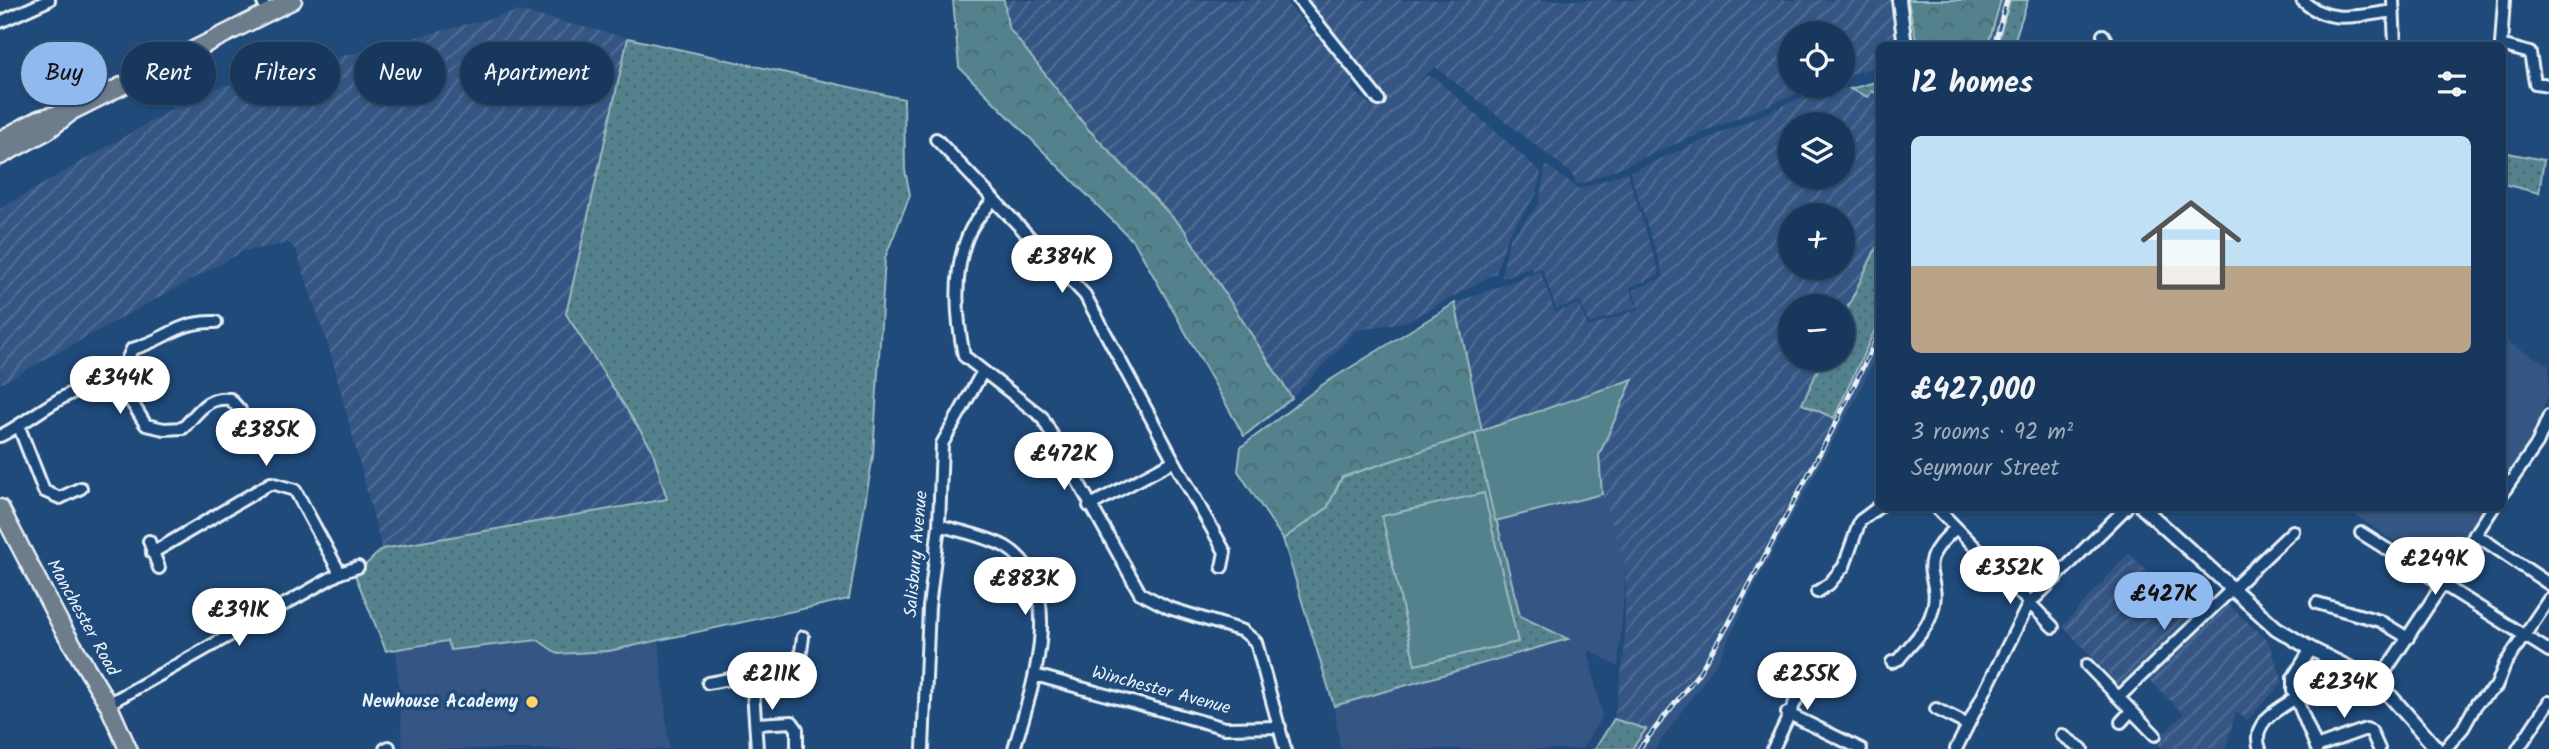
<!DOCTYPE html>
<html lang="en">
<head>
<meta charset="utf-8">
<style>
  :root { --surface:#17385c; --page:#203f62; --text:#f1f3f6; --muted:#9eacbb; --line:#365272; --accent:#90b9f0 }
  body { margin:0; font-family:Kalam,sans-serif; background:var(--page); color:var(--text); height:100vh; display:flex; flex-direction:column; font-size:26px; white-space:nowrap }
  * { box-sizing:border-box; margin:0 }
  p { font-size:23px; color:var(--muted) }
  .icon { flex:none; width:38px; height:38px; fill:none; stroke:currentColor; stroke-width:2; stroke-linecap:round; stroke-linejoin:round }
  .map { position:relative; flex:1; overflow:hidden }
  .details { position:absolute; left:1876px; top:42px; width:630px; height:469px; display:flex; flex-direction:column; background:var(--surface); border-radius:10px; box-shadow:0 2px 5px #0004,0 0 0 2px var(--line) }
  .details>* { flex:none }
  .top-card { position:absolute; left:21px; top:42px; width:665px; height:63px; display:flex; gap:14px }
  .controls { position:absolute; left:1778px; top:21px; display:grid; gap:14px }
  .controls a { display:grid; place-items:center; width:77px; height:77px; border-radius:50%; background:var(--surface); box-shadow:0 2px 5px #0004,0 0 0 2px var(--line); font-size:35px }
  .price { position:absolute; translate:-50% -60px; padding:0 16px; border-radius:24px; background:#fff; color:#222; font-size:23px; line-height:46px; filter:drop-shadow(0 2px 4px #0008) }
  .price::after { content:''; position:absolute; left:50%; top:42px; width:21px; height:16px; margin-left:-10px; background:inherit; clip-path:polygon(0 0,100% 0,50% 100%) }
  .price.active { background:var(--accent); color:#111 }
  ul { padding:0; list-style:none }
  li { display:grid; align-content:center; gap:14px; height:371px; padding:0 35px }
  li+li { border-top:2px solid var(--line) }
  li span { display:grid; place-items:center; height:217px; border-radius:10px; color:#555 }
  li>.icon { margin-inline-start:auto }
  span .icon { width:126px; height:126px; fill:#fffc; stroke-width:1 }
  li b { font-size:30px }
  h2 { display:flex; justify-content:space-between; align-items:center; height:84px; padding:0 35px; font-size:30px }
  .chip { padding:0 24px; border-radius:32px; background:var(--surface); box-shadow:0 2px 5px #0004,0 0 0 2px var(--line); font-size:24px; line-height:63px }
  .chip.active { background:var(--accent); color:#111 }
  .map>svg:first-child { display:block }
  .built { fill:#365784 }
  .industrial { fill:url(#industrial-furrows); fill-rule:evenodd }
  .grass { fill:url(#grass-dots); stroke:#9ebac2; stroke-width:2 }
  .forest { fill:url(#forest-crowns); stroke:#9ebac2; stroke-width:2 }
  .pitch { fill:#53828c; stroke:#9ebac2; stroke-width:2 }
  .lines { fill:none; stroke-linecap:round; stroke-linejoin:round }
  .minor-casing { stroke:#e8f1f8; stroke-width:16 }
  .tertiary-casing { stroke:#e8f1f8; stroke-width:18 }
  .primary-casing { stroke:#e8f1f8; stroke-width:21 }
  .minor { stroke:#1f4a7a; stroke-width:10 }
  .tertiary { stroke:#1f4a7a; stroke-width:12 }
  .primary { stroke:#6d7d8c; stroke-width:16 }
  .rail-casing { stroke:#e8f1f8; stroke-width:5 }
  .rail { stroke:#1f4a7a; stroke-width:2.5; stroke-dasharray:8; stroke-linecap:butt }
  .poi-dot { fill:#ffd166; stroke:#1f4a7a; stroke-width:2.5 }
  .labels { text-anchor:middle; dominant-baseline:central; stroke-width:7; stroke-linejoin:round; paint-order:stroke }
  .street-label { font-size:18px; fill:#e8f1f8; stroke:#1f4a7a }
  .poi-label { font-size:18px; font-weight:bold; fill:#e8f1f8; stroke:#1f4a7a; text-anchor:end }
</style>
</head>
<body>
<div class="map">
<svg width="2549" height="749" viewBox="0 0 2549 749">
  <defs>
    <pattern id="industrial-furrows" width="10" height="10" patternUnits="userSpaceOnUse" patternTransform="scale(1.75)"><rect width="10" height="10" fill="#365784"/><path d="M-1 1l2-2M0 10L10 0M9 11l2-2" fill="none" stroke="#537096"/></pattern>
    <pattern id="grass-dots" width="8" height="8" patternUnits="userSpaceOnUse" patternTransform="scale(1.75)"><rect width="8" height="8" fill="#53828c"/><path d="M2 2h.1M6 6h.1" fill="none" stroke="#4d686e" stroke-width="1.8" stroke-linecap="round"/></pattern>
    <pattern id="forest-crowns" width="20" height="18" patternUnits="userSpaceOnUse" patternTransform="scale(1.75)"><rect width="20" height="18" fill="#53828c"/><path d="M2 6a3 3 0 1 1 6 0M12 15a3 3 0 1 1 6 0" fill="none" stroke="#4d686e"/></pattern>
  </defs>
  <rect width="100%" height="100%" fill="#1f4a7a"/>
  <filter id="ink" filterUnits="userSpaceOnUse"><feTurbulence type="fractalNoise" baseFrequency=".0143" numOctaves="2"/><feDisplacementMap in="SourceGraphic" scale="14" xChannelSelector="R" yChannelSelector="G"/><feConvolveMatrix kernelMatrix="1 2 1 2 8 2 1 2 1" color-interpolation-filters="sRGB"/></filter>
  <g filter="url(#ink)">
    <path class="built" d="M2001,0H2010L1997,45L1985,46Z
      M1879,321V348L1857,397L1760,575L1718,661L1655,749H1617L1634,725L1647,729L1712,643L1834,418Z
      M2507,342L2549,365V394L2529,442L2503,482L2502,351Z
      M1633,379L1599,455L1602,494L1626,566L1618,667L1588,649L1602,716L1582,749H1340L1334,706L1283,539L1327,508L1342,477Z
      M2345,508H2486L2440,573Z
      M538,640L609,651L659,641L669,749H403L396,649L447,641L451,649Z"/>
    <path class="industrial" d="M999,0H1284L1354,80L1350,88L1373,107L1382,106L1299,0H1892L1901,45L1880,46L1879,65L1843,78V33H1790V86H1814L1578,185L1570,172L1435,67L1417,82L1427,76L1434,77L1541,172L1537,194L1508,235L1496,273L1408,321L1355,331L1292,398L1184,229L1088,128L1008,27Z
      M519,11L628,38L566,314L652,449L667,499L382,549L332,358L296,250L289,243L244,251L0,384V209L201,92Z
      M1879,81V242L1843,317V306H1790V359H1823L1802,404L1834,418L1712,643L1680,689L1647,729L1614,719L1624,655L1626,566L1602,495L1599,455L1632,379L1483,431L1455,303L1540,271L1555,312L1579,304L1588,327L1639,309L1633,290L1664,277L1630,172L1826,87L1850,89ZM1790,124H1843V177H1790ZM1790,215H1843V268H1790Z
      M1546,165L1579,189L1627,172L1660,275L1630,287L1637,307L1589,324L1580,301L1556,309L1542,268L1534,271L1531,267L1501,279L1509,240L1539,204Z
      M2129,553L2203,629L2229,605L2269,642L2283,682L2247,720L2236,712L2225,749H2163L2156,741L2184,714L2146,677L2127,694L2063,626Z"/>
    <path class="grass" d="M2010,0H2028L2013,45H1997Z
      M628,38L904,99L905,170L910,195L885,258L873,456L849,599L609,651L558,654L538,640L451,650L447,641L386,651L355,575L382,549L667,499L652,449L566,314Z
      M1879,81V95L1872,91L1868,97L1850,89Z
      M2503,152L2544,160L2539,193L2503,184Z
      M1879,242V321L1834,418L1802,404L1823,359H1843V317Z
      M1475,433L1520,616L1568,639L1334,706L1283,539L1327,508L1342,477Z
      M1614,719L1646,729L1632,749H1595Z"/>
    <path class="forest" d="M953,0H1004L1008,27L1088,129L1184,229L1292,398L1244,436L1135,243L959,67Z
      M1908,0H2001L1988,45L1917,46Z
      M1455,303L1482,431L1342,477L1327,508L1283,539L1238,471L1241,447L1322,385Z"/>
    <path class="pitch" d="M1633,379L1599,455L1602,494L1495,521L1475,433Z
      M1484,493L1518,642L1415,665L1382,516Z"/>
    <g class="lines">
      <g class="minor-casing">
        <path id="minor" d="M262,0L268,15
          M1299,0L1379,100
          M2302,0C2328,26 2361,15 2394,11
          M2393,0L2395,46
          M2504,0L2501,45L2530,53L2535,83L2549,85
          M0,22L49,0
          M2103,35L2109,46
          M936,139L1085,295L1174,461
          M993,200C985,210 975,220 970,231C952,269 956,316 964,356L1042,417L1140,593L1169,608L1243,631L1256,642L1285,749
          M115,387L132,349C167,340 176,321 216,322
          M19,427L44,491L60,498L81,488
          M0,436C32,421 80,374 116,387C128,392 139,415 146,425L164,429L183,428C199,412 206,396 230,399L240,410
          M2502,494L2537,444L2549,416
          M1089,506L1174,461L1225,552L1222,567
          M1937,508L2053,627
          M939,525C961,532 986,536 1006,547C1070,586 1030,694 1014,749
          M2361,533L2549,651
          M2475,534L2549,584
          M149,541L159,568
          M152,553L271,483L295,490L340,573
          M1817,592L1829,584L1844,566L1860,521L1880,506
          M2317,603L2380,621L2408,638
          M2311,649L2293,678V691L2317,749
          M1892,662L1899,659C1909,646 1926,631 1931,615C1946,573 1907,572 1956,528
          M2087,665L2155,735
          M1035,675L1225,728L1280,727
          M752,676L757,749
          M2378,682L2493,508
          M708,683L799,666L803,637
          M2119,697L2293,531
          M108,704L340,573L358,567
          M1936,709L1968,725
          M1787,713L1861,749
          M2121,722L2131,711
          M757,724L792,722L797,729V749
          M2062,735L2082,749
          M2316,747L2366,729L2371,731L2379,749
          M385,749L389,747
          M923,749L929,607L939,525L942,444L982,373
          M1773,749L1800,692L1830,666
          M1956,749L2028,605L2126,508
          M2260,749C2250,723 2278,709 2296,698
          M2445,749L2463,728L2477,703L2496,687L2505,664L2549,599
          M2518,749L2549,702"/>
      </g>
      <g class="tertiary-casing">
        <path id="tertiary" d="M1899,0L1905,46
          M2143,508L2276,628L2311,649L2378,682L2437,749"/>
      </g>
      <g class="primary-casing">
        <path id="primary" d="M0,140L39,119L74,110L293,0
          M0,156L47,131L70,113
          M0,508L62,627L108,704L128,749"/>
      </g>
      <use href="#minor" class="minor"/>
      <use href="#tertiary" class="tertiary"/>
      <use href="#primary" class="primary"/>
      <g class="rail-casing">
        <path id="rail" d="M1994,46L2007,0
          M1639,749L1698,674L1728,625L1838,419L1880,331"/>
      </g>
      <use href="#rail" class="rail"/>
    </g>
  </g>
  <circle class="poi-dot" cx="532" cy="702" r="7"/>
  <g class="labels">
    <g class="street-label">
      <text transform="translate(917 554) rotate(-85)">Salisbury Avenue</text>
      <text transform="translate(82 618) rotate(61)">Manchester Road</text>
      <text transform="translate(1161 691) rotate(15)">Winchester Avenue</text>
    </g>
    <g class="poi-label">
      <text x="518" y="702">Newhouse Academy</text>
    </g>
  </g>
</svg>
<div class="controls">
<a><svg class="icon" aria-label="locate" viewBox="0 0 24 24"><circle cx="12" cy="12" r="6"/><path d="M12 2v4M12 18v4M2 12h4M18 12h4"/></svg></a>
<a><svg class="icon" aria-label="layers" viewBox="0 0 24 24"><path d="M12 4l9 5-9 5-9-5zM3 14l9 5 9-5"/></svg></a>
<a>+</a>
<a>−</a>
</div>
<b class="price" style="left:1062px;top:295px">£384K</b>
<b class="price" style="left:120px;top:416px">£344K</b>
<b class="price" style="left:266px;top:468px">£385K</b>
<b class="price" style="left:1064px;top:492px">£472K</b>
<b class="price" style="left:2435px;top:597px">£249K</b>
<b class="price" style="left:2010px;top:606px">£352K</b>
<b class="price" style="left:1025px;top:617px">£883K</b>
<b class="price active" style="left:2164px;top:632px">£427K</b>
<b class="price" style="left:239px;top:648px">£391K</b>
<b class="price" style="left:772px;top:712px">£211K</b>
<b class="price" style="left:1807px;top:712px">£255K</b>
<b class="price" style="left:2344px;top:720px">£234K</b>
<div class="top-card">
<a class="chip active">Buy</a>
<a class="chip">Rent</a>
<a class="chip">Filters</a>
<a class="chip">New</a>
<a class="chip">Apartment</a>
</div>
<section class="details">
<h2>12 homes<svg class="icon" aria-label="filters" viewBox="0 0 24 24"><path d="M4 7h16M4 17h16"/><circle cx="9" cy="7" r="2"/><circle cx="15" cy="17" r="2"/></svg></h2>
<ul>
<li><span style="background:linear-gradient(#bfe0f5 60%,#b9a48a 0)"><svg class="icon" aria-label="home" viewBox="0 0 24 24"><path d="M3 11l9-7 9 7M6 9v11h12V9"/></svg></span><div><b>£427,000</b><p>3 rooms · 92 m²</p><p>Seymour Street</p></div></li>
</ul>
</section>
</div>
</body>
</html>
